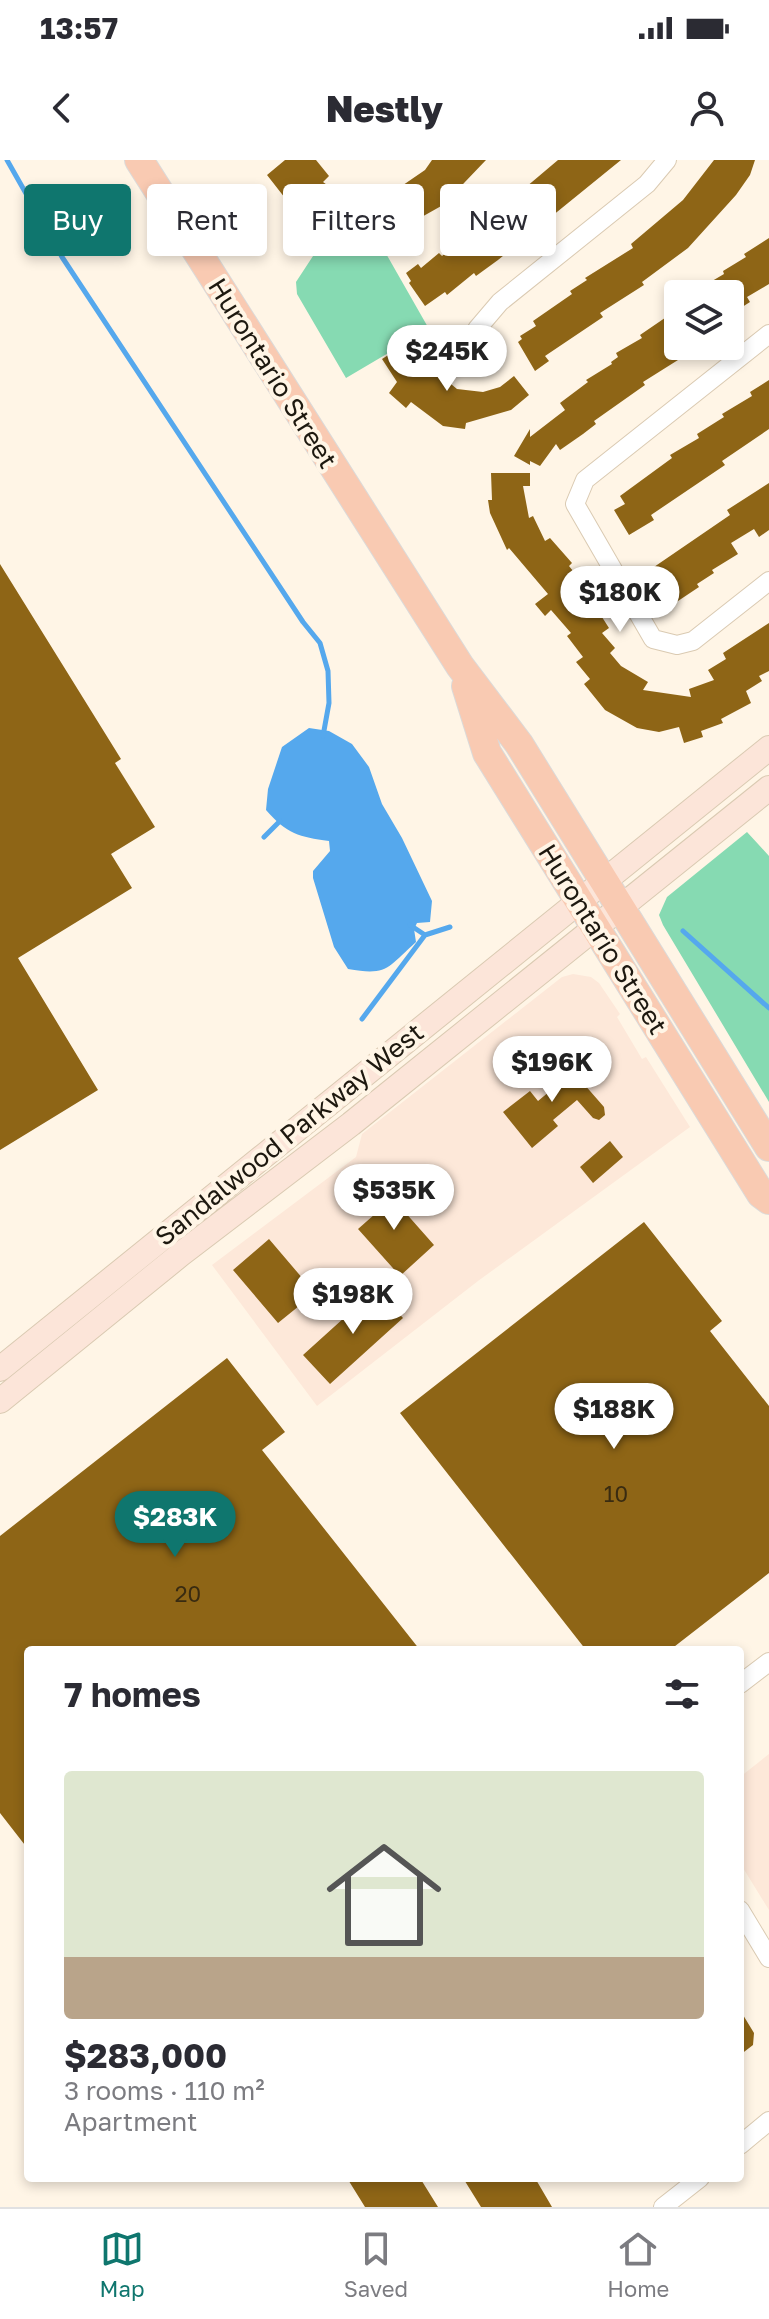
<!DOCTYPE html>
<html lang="en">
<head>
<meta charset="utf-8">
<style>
  :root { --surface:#fff; --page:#f7f7f7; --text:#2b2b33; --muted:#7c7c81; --line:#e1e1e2; --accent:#0f766e }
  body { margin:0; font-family:"Golos Text",sans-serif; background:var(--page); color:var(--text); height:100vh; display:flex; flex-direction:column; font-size:30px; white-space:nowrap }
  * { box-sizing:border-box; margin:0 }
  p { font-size:26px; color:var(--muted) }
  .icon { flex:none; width:44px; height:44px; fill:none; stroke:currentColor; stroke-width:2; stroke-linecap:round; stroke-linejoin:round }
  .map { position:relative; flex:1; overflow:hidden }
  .drawer { position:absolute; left:24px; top:1486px; width:720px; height:536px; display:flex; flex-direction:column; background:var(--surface); border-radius:8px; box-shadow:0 4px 12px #0003 }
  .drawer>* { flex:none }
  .banner { position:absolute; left:24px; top:24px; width:722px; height:72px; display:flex; gap:16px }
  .buttons { position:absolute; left:664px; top:120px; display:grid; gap:16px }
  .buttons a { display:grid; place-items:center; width:80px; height:80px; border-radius:8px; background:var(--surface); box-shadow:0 4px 12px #0003; font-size:40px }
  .price { position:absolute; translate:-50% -68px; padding:0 18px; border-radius:28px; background:#fff; color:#222; font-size:26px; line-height:52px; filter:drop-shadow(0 2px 4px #0008) }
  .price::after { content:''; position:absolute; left:50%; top:48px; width:24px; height:18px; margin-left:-12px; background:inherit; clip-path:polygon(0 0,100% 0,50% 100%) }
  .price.selected { background:var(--accent); color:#fff }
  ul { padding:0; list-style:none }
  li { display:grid; align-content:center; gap:16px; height:424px; padding:0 40px }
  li+li { border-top:2px solid var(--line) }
  li span { display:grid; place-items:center; height:248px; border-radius:8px; color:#555 }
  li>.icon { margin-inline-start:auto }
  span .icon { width:144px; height:144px; fill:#fffc; stroke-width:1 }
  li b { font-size:34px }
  h2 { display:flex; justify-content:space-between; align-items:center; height:96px; padding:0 40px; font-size:34px }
  .tag { padding:0 28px; border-radius:8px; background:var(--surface); box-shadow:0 4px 12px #0003; font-size:28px; line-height:72px }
  .tag.selected { background:var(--accent); color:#fff }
  .status { display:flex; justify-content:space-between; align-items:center; height:56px; padding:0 40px; background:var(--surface); direction:ltr }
  .status svg { height:22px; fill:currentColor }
  header { display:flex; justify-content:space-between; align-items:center; height:104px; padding:0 40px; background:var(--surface); font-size:36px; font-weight:800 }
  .tabs { display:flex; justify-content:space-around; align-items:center; height:112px; border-top:2px solid var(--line); background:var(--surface); font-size:22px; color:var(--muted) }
  .tabs a { display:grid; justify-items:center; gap:4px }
  .tabs .selected { color:var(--accent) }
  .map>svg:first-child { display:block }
  .commercial { fill:#fde8d9 }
  .green { fill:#86dab2 }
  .water { fill:#55a8ed }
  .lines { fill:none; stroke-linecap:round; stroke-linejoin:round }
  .stream { stroke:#55a8ed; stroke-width:5 }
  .building { fill:#8e6516 }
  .minor-casing { stroke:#dacab2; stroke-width:20 }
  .secondary-casing { stroke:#dacab2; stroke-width:26 }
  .primary-casing { stroke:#dbdad9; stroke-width:30 }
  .minor { stroke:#fff; stroke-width:18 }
  .secondary { stroke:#fce5d9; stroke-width:24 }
  .primary { stroke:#f9cab2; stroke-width:28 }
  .labels { text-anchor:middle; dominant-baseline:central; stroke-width:8; stroke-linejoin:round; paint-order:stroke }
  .number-label { font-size:22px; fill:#392b11 }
  .street-label { font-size:26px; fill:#1d180f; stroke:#fff5e6 }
</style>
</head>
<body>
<div class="status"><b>13:57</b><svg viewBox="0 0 49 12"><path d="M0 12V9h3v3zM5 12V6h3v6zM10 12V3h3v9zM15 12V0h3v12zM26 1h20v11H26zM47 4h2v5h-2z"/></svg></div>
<header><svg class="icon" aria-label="back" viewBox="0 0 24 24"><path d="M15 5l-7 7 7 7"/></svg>Nestly<svg class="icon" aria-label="person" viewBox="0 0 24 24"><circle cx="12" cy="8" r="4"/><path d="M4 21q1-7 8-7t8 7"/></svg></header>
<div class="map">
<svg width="769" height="2047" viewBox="0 0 769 2047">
  <rect width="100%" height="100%" fill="#fff5e6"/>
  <path class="commercial" d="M573,814L591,817L599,823L620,854L617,857L642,899L646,897L690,967L478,1121L317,1246L212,1105L356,997L362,974L562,817Z
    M769,1594V1750L740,1703V1617Z"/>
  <path class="green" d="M349,41L364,55L429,169L346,218L297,134L296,122Z
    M747,672L769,696V942L663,765L659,755L667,737Z"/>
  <path class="water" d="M309,568L329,571L352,584L369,607L382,644L402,678L432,741L430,762L417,763L414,769L416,782C387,808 388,816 348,809L334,787L313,718V711L330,691L329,681C299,677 287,674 266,650L268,629L282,587Z"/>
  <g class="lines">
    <path class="stream" d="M7,0L62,97L303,462L320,483L328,511L329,543L323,576
      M264,677L280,661
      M410,765L425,775L450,767
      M683,771L769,848
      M362,859L425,775"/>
  </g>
  <path class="building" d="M285,0H316L329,16L323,22L344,37L312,83L296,72L303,61L267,15Z
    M432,0H486L443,45L395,72L397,77L382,85L367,55L373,52L371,49L388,40L391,37L390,34L425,10Z
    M558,0H621L498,100L476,116L474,113L447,135L445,132L425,146L409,123L411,121L406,113L418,104L421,108L439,93L442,96L462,81Z
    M714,0H755L750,15L736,35L688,88L642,122L644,125L600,153L603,157L545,196L549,201L535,211L518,182L522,179L520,176L536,166L533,161L572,134L570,131L587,120L585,118L633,88L631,84L683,40Z
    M769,78V124L747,137L750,142L736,151L730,141V134H690L724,114L723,111L746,97L744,94Z
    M678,149V200L643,222L645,225L594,261L596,264L583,274L560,290L556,284L540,306L530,301V305L514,296L530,269V277L565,250L560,243L588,222L586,220L612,204L611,202L618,197L616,193L642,178L640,175Z
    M404,185L457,229L483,232L500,227L514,216L529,235L511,250L466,263L465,269L443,266L411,242L406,248L389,233L397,222L382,199Z
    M769,220V269L722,301L725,305L651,355L654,360L629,375L614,350L625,344L620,336L672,298L670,295L699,278L697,274L724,257L722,254L752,236L750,232Z
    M491,313H530V326H523L529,358L533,356L545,381L550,378L572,403L569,406L586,427L584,429L609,468L602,473L615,488L610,493L621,506L648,522L643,530L691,537L689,529L714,520L708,510L726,499L723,493L769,463V511L759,516L762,521L746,531L751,543L721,559L723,563L701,571L703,577L684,583L679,567L659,572L637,568L605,550L584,524L590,519L576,502L583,497L567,476L571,473L551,450L545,456L535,444L548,434L509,388L507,390L490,353L488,340H492Z
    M769,323V370L759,377L754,369L731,383L738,394L712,410L714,413L697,424L699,427L672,445L658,424L663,420L654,407L730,355L727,350Z
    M0,404L121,599L115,603L155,667L111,694L132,728L18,798L98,930L0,990Z
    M556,892L604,947L605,955L599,960L593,958L577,940L553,960L558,966L532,988L503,952L530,931L538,941L562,921L547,901L550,893Z
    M610,981L623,997L593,1023L580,1007Z
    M381,1025L434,1085L400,1116L358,1069L375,1054L364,1040Z
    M644,1062L722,1161L710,1171L769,1246V1413L670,1490H586L400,1253Z
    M269,1079L315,1133L278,1163L233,1110Z
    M376,1129L403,1158L330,1224L303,1195Z
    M227,1198L285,1272L262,1290L420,1490H28V1689L0,1653V1376Z
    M740,1850L754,1873L753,1885L740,1895Z
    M347,2018H420L438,2047H365Z
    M463,2018H535L552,2047H481Z"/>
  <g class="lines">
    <g class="minor-casing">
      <path id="minor" d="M477,169L500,142L647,24L667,0
        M769,174L585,320L575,344L653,479L677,485L693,481L769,421
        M740,1524L769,1502
        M740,1750L769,1798
        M740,1985L769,1961
        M663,2047L700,2018"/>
    </g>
    <g class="secondary-casing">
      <path id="secondary" d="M0,1209L769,588
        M0,1241L181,1094L351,964L769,628"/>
    </g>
    <g class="primary-casing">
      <path id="primary" d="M139,0L460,506L519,584L769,987
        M466,526L487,593L761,1034L769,1040"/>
    </g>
    <use href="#minor" class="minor"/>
    <use href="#secondary" class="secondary"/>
    <use href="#primary" class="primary"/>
  </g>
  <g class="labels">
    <g class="number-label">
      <text x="616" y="1333">10</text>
      <text x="188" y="1433">20</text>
    </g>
    <g class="street-label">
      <text transform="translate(273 213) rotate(58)">Hurontario Street</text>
      <text transform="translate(603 779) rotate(58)">Hurontario Street</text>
      <text transform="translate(289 974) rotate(-39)">Sandalwood Parkway West</text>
    </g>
  </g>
</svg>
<div class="buttons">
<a><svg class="icon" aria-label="layers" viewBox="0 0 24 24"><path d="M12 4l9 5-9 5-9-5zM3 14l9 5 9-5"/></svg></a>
</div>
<b class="price" style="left:447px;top:233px">$245K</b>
<b class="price" style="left:620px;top:474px">$180K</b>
<b class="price" style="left:552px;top:944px">$196K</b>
<b class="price" style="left:394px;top:1072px">$535K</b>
<b class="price" style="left:353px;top:1176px">$198K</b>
<b class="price" style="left:614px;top:1291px">$188K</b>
<b class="price selected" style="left:175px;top:1399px">$283K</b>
<div class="banner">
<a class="tag selected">Buy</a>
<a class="tag">Rent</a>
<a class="tag">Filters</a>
<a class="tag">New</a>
</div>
<section class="drawer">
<h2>7 homes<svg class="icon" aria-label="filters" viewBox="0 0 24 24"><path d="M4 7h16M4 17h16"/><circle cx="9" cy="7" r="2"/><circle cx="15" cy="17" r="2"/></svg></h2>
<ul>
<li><span style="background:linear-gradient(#dfe7d0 75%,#b9a48a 0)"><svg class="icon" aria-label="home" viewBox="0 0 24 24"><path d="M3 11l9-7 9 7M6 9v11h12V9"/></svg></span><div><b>$283,000</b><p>3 rooms · 110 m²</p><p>Apartment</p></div></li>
</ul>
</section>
</div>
<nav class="tabs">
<a class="selected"><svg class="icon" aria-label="map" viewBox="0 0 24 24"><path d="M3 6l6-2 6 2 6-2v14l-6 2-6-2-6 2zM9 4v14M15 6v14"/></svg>Map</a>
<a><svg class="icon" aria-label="saved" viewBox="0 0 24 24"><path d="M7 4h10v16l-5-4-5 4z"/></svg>Saved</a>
<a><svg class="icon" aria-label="home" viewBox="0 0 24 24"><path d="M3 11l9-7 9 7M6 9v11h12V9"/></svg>Home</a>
</nav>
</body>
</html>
